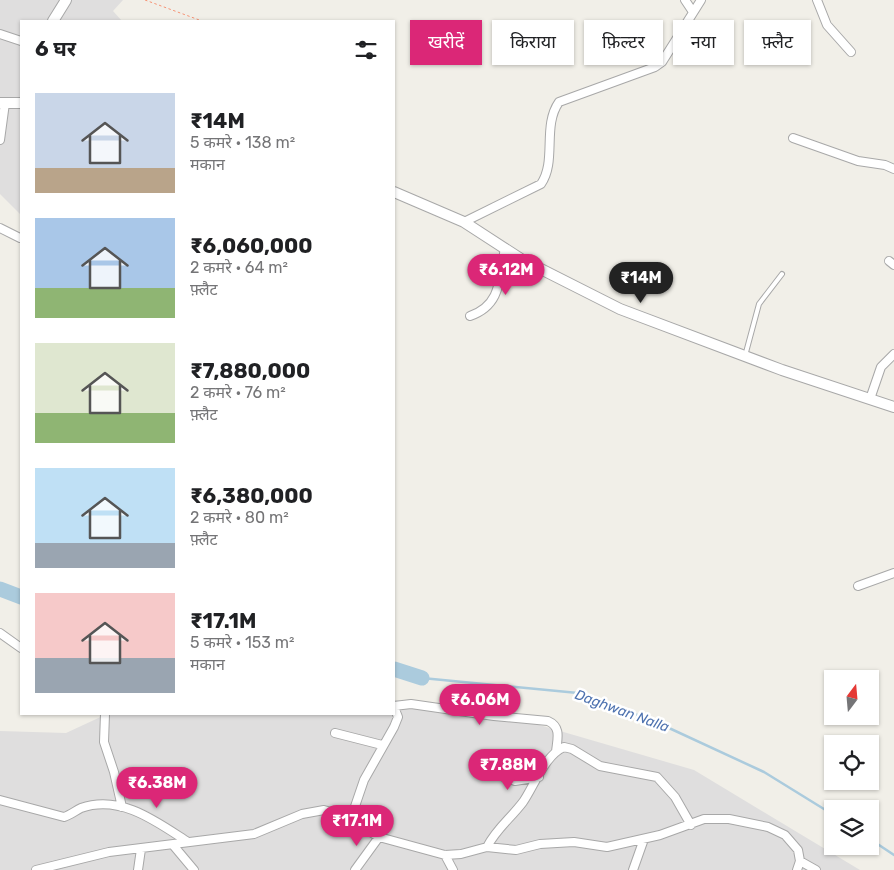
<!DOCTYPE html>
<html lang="hi">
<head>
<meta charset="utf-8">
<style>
  :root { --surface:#fff; --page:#f2f2f2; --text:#202124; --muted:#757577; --accent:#db2777 }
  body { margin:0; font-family:Rubik,"Noto Sans Devanagari",sans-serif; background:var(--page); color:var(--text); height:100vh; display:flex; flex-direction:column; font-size:19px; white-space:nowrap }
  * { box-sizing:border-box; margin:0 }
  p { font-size:16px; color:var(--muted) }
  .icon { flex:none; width:28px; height:28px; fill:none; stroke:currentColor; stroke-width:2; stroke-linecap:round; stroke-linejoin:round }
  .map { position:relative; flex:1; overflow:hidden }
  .details { position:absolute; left:20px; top:20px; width:375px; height:695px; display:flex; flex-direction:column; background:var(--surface); border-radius:0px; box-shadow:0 1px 4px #0004 }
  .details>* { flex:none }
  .guide { position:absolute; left:410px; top:20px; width:409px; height:45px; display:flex; gap:10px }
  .needle { width:32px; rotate:16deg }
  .controls { position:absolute; left:824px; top:670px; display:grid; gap:10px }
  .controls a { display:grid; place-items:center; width:55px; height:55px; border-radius:0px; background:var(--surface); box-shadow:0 1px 4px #0004; font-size:25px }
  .price { position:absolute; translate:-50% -42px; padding:0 11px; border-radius:18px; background:var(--accent); color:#fff; font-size:16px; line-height:32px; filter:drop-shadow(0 1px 2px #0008) }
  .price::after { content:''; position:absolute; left:50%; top:30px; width:15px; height:11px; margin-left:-8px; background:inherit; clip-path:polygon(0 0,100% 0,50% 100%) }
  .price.on { background:#222; color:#fff }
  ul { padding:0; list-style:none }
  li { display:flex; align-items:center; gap:15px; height:125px; padding:0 15px }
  li span { display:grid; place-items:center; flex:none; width:140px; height:100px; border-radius:0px; color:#555 }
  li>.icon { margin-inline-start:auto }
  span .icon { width:60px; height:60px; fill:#fffc; stroke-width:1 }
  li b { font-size:21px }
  h2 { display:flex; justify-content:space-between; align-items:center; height:60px; padding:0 15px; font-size:21px }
  .tag { padding:0 18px; border-radius:0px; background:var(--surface); box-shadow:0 1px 4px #0004; font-size:18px; line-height:45px }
  .tag.on { background:var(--accent); color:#fff }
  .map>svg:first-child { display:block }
  .residential { fill:#dfdede }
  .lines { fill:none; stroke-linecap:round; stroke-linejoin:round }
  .stream { stroke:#abcbdd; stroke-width:2.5 }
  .river { stroke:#abcbdd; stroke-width:15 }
  .service-casing { stroke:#a8a8a8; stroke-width:6 }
  .minor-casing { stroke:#a8a8a8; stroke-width:10 }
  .tertiary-casing { stroke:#a8a8a8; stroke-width:12 }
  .path { stroke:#f69375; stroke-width:1; stroke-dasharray:2.5 2.5; stroke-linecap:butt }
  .service { stroke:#fff; stroke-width:4 }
  .minor { stroke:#fff; stroke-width:8 }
  .tertiary { stroke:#fff; stroke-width:10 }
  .labels { text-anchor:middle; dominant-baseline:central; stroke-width:5; stroke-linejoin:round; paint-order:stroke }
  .water-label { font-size:14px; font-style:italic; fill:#4f73b0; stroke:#fff }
</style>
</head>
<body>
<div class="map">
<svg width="894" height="870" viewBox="0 0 894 870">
  <rect width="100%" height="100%" fill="#f1efe8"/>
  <path class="residential" d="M0,0H123L113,11L122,21H21V215L0,194Z
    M394,700L512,717L694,770L860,870H0V731L66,733L107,714H394Z"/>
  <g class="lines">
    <path class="stream" d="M422,678L578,693L656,722L764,772L832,814
      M870,839L894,855"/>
    <path class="river" d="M0,589L21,597
      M394,669L422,678"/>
    <g class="service-casing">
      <path id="service" d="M745,356L759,304L782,274"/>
    </g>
    <g class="minor-casing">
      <path id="minor" d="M685,0L693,12
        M817,0L827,25L851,52
        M0,34L21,41
        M793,138L858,161L885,165L894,169
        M0,140L5,103
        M464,222L541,184C557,161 542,126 559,102L655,67L662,62L701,0
        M0,228L20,238
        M889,261L894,265
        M470,316C502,305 499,278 505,248
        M870,399L881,367L894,354
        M858,586L894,573
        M0,633L21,648
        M394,706L411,704L494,716L548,721C562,727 557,740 556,752
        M105,714L104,742L114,772L122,807
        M335,733L382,745
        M480,768L515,781L539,777
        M0,800L64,817C70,815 75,811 81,808C121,794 157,822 188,842
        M350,821L364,780L394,727L398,717L394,707
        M173,845L194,870
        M487,847C496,829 511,818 523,802C534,786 545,755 564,747L572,749L600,766L657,777L675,797L691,825
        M445,855L453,870
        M800,861L816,870
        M36,870L109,852L254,834L302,814L324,810L339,814L379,837L445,855L461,854L487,847L516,850L540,844L574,842L607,847L660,835L704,819H729L768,827L785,835L798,850L800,861L797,870
        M138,870L141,849
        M355,870L379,837
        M633,870L644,839"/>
    </g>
    <g class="tertiary-casing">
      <path id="tertiary" d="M53,21L66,0
        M0,103H21
        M394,192L464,222L521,259L620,309L782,370L894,407"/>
    </g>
    <path class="path" d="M145,0L202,21"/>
    <use href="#service" class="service"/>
    <use href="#minor" class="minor"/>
    <use href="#tertiary" class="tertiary"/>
  </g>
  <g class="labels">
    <g class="water-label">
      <text transform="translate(622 711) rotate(20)">Daghwan Nalla</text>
    </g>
  </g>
</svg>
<div class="controls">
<a><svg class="needle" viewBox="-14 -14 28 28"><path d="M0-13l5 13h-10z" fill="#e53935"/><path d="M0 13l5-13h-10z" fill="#757577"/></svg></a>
<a><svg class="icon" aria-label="locate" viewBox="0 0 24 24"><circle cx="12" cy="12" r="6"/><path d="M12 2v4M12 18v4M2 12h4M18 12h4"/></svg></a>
<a><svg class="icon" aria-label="layers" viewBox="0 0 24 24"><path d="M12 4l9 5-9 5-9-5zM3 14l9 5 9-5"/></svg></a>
</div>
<b class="price" style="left:506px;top:296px">₹6.12M</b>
<b class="price on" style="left:641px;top:304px">₹14M</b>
<b class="price" style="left:480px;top:726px">₹6.06M</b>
<b class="price" style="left:508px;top:791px">₹7.88M</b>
<b class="price" style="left:157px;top:809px">₹6.38M</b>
<b class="price" style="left:357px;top:847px">₹17.1M</b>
<div class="guide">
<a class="tag on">खरीदें</a>
<a class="tag">किराया</a>
<a class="tag">फ़िल्टर</a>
<a class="tag">नया</a>
<a class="tag">फ़्लैट</a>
</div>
<section class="details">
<h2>6 घर<svg class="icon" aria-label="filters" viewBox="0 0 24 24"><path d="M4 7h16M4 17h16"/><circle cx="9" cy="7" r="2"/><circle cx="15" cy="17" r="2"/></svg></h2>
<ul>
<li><span style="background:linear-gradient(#c9d6e8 75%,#b9a48a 0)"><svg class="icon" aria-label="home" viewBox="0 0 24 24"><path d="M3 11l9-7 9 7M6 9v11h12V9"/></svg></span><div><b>₹14M</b><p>5 कमरे · 138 m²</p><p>मकान</p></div></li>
<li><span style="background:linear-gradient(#a9c7e8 70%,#8fb573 0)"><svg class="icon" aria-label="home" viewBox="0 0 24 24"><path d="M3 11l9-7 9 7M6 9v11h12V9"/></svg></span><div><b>₹6,060,000</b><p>2 कमरे · 64 m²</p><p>फ़्लैट</p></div></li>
<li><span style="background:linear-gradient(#dfe7d0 70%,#8fb573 0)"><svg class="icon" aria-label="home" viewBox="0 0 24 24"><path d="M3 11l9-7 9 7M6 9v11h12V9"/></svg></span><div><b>₹7,880,000</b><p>2 कमरे · 76 m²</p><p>फ़्लैट</p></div></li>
<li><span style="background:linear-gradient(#bfe0f5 75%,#9aa5b1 0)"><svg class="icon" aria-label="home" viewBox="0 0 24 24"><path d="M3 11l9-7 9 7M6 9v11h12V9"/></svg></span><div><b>₹6,380,000</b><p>2 कमरे · 80 m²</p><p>फ़्लैट</p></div></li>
<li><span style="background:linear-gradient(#f6c9c9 65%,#9aa5b1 0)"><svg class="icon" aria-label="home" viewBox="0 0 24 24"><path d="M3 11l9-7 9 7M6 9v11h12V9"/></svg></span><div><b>₹17.1M</b><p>5 कमरे · 153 m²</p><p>मकान</p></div></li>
</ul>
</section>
</div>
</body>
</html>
